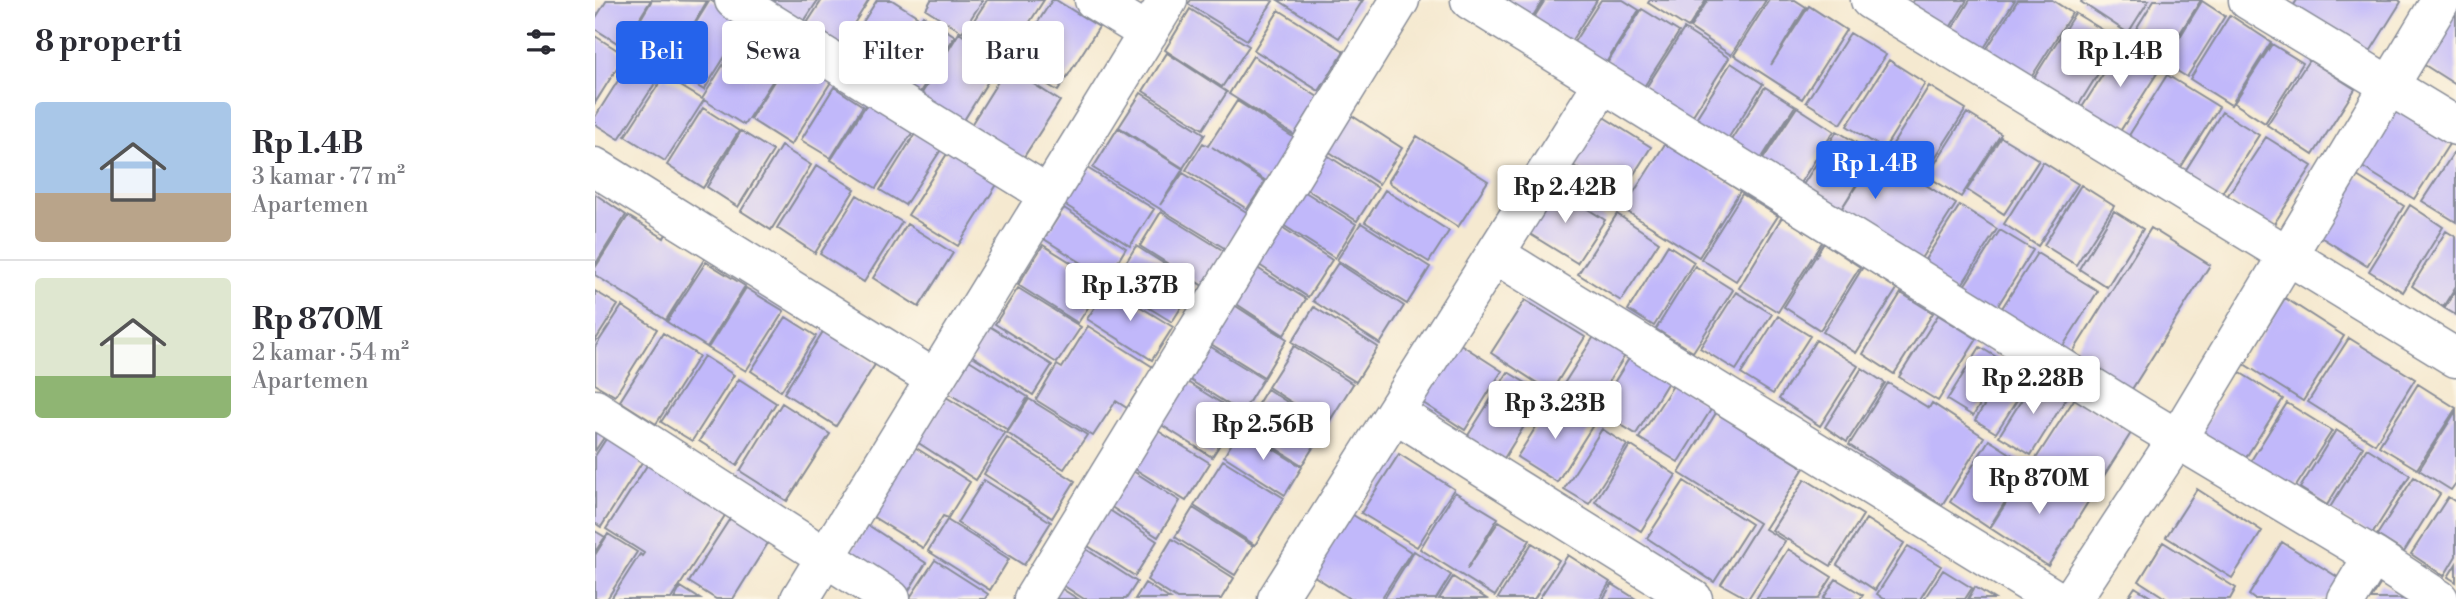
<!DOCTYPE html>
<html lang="id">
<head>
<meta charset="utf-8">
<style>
  :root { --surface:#fff; --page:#f7f7f7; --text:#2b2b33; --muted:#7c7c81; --line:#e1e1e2; --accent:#2563eb }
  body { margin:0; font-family:"Libre Bodoni",serif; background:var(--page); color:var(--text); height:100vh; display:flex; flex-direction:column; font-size:26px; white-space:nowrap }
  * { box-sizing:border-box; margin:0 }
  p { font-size:23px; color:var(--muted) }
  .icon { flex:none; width:38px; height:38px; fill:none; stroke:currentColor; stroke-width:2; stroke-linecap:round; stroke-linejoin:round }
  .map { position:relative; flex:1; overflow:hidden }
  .drawer { display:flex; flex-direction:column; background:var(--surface); width:595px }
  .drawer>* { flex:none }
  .top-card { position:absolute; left:21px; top:21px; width:665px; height:63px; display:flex; gap:14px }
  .price { position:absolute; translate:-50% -60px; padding:0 16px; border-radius:7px; background:#fff; color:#222; font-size:23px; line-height:46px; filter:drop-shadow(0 2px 4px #0008) }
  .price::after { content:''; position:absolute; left:50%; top:42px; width:21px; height:16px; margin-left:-10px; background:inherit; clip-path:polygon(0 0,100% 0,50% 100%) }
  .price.active { background:var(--accent); color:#fff }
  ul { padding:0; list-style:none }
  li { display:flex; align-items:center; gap:21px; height:175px; padding:0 35px }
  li+li { border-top:2px solid var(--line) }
  li span { display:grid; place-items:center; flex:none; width:196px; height:140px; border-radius:7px; color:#555 }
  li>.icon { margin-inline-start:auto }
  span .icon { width:84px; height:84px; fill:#fffc; stroke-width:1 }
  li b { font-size:30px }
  h2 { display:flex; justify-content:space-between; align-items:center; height:84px; padding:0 35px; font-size:30px }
  .pill { padding:0 24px; border-radius:7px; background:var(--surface); box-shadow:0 4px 10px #0003; font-size:24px; line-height:63px }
  .pill.active { background:var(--accent); color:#fff }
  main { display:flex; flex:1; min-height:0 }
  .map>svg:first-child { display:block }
  .building { fill:#c1b8fa }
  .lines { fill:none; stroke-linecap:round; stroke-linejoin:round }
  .minor-casing { stroke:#888c97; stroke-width:41 }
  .minor { stroke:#fff; stroke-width:38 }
</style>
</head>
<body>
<main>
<section class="drawer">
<h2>8 properti<svg class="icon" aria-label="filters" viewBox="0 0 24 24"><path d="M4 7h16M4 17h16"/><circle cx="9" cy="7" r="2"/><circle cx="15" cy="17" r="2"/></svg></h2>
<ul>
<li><span style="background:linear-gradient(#a9c7e8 65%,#b9a48a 0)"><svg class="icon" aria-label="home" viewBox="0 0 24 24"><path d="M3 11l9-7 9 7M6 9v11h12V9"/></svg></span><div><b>Rp 1.4B</b><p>3 kamar · 77 m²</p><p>Apartemen</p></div></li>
<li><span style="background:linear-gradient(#dfe7d0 70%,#8fb573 0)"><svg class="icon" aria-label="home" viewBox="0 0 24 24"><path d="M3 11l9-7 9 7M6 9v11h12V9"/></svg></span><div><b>Rp 870M</b><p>2 kamar · 54 m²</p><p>Apartemen</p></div></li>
</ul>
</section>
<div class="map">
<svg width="1861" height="599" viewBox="0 0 1861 599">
  <rect width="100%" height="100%" fill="#fcf5e5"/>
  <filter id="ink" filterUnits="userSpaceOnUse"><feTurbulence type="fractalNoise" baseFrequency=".0143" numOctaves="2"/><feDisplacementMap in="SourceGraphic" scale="14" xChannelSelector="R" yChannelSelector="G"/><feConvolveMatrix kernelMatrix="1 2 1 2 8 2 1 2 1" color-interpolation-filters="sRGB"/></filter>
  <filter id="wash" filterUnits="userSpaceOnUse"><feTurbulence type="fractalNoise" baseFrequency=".00686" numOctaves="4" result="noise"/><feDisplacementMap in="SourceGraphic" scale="28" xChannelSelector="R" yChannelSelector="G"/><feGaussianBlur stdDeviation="1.57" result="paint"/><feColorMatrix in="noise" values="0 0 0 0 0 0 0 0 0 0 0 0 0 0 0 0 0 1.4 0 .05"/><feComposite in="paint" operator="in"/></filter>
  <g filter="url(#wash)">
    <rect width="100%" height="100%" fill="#f5e9d0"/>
    <g id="blocks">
      <path class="building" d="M12,0H56L27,46L0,29V19Z
        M57,0L112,1L79,58L115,0L151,23L109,90L32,42Z
        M168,0H223L202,32Z
        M227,0H274L237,58L203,37Z
        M282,0H297L322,16L283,78L247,55Z
        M336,0H388L367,32L331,9Z
        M392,0H449L413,56L372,31Z
        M457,0H461L504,27L463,91L417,63Z
        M596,0H675L678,1L652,40L593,4Z
        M683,0H768L744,38Z
        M896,0H948L929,30Z
        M950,0H1002L970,51L933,27Z
        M1006,0H1028L1044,10L1004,74L972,53Z
        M1055,0H1111L1093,28L1053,3Z
        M1113,0H1171L1136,55L1095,28Z
        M1174,0H1200L1211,7L1176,65L1214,6L1251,30L1207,99L1139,55Z
        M1319,0H1372L1353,31L1315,7Z
        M1375,0H1420L1387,51L1356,31Z
        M1423,0H1457L1477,13L1432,84L1387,56Z
        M1487,0H1554L1533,33L1486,2Z
        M1559,0H1606L1569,58L1536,37Z
        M1702,0H1804L1806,2L1768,63L1692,16Z
        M1607,1L1630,16L1592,77L1569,63Z
        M595,9L654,46L627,87L570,50Z
        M1047,9L1084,32L1043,96L1006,73Z
        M684,10L749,51L724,91L659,50Z
        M1861,11V85L1828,64Z
        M1480,13L1524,40L1481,109L1437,81Z
        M328,15L360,36L322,97L289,76Z
        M1635,15L1676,42L1636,105L1595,79Z
        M154,23L197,51L149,125L109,100L70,161L30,136L69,76L107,99Z
        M1089,29L1134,58L1091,126L1045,97Z
        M364,33L406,60L366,125L324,98Z
        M1255,33L1291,55L1246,124L1211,102Z
        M0,36L30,55L0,103Z
        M1528,43L1566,67L1522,136L1484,112Z
        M1677,44L1708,63L1670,123L1639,103Z
        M200,48L241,74L196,145L155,119Z
        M572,53L632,92L608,129L548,91Z
        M658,56L723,97L699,135L634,94Z
        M38,57L66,74L24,139L0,124V117Z
        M1294,60L1330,83L1289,149L1252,126Z
        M1714,60L1760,89L1718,155L1672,125Z
        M1136,63L1168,84L1125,151L1093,131Z
        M412,67L465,101L423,166L371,133Z
        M1572,75L1624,107L1584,170L1533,137Z
        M1334,86L1371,109L1329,175L1293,152Z
        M239,87L268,106L236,158L206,140Z
        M1170,87L1200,106L1157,173L1127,154Z
        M546,93L610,134L588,168L524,127Z
        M275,99L321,127L281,188L236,160Z
        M642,101L701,139L673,182L617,147L670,182L652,209L591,170L608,143L613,146Z
        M742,106L807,148L784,184L719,142Z
        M1802,106L1856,141L1819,199L1764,165Z
        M1202,107L1239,131L1196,197L1159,173Z
        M108,108L144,131L108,188L72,165Z
        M1627,112L1664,135L1623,199L1587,176Z
        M1372,113L1406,134L1366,197L1332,176Z
        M1007,116L1056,147L1025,196L976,164Z
        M523,128L588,169L565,205L588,173L653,213L631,249L498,168Z
        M323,129L349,145L310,205L285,190Z
        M146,131L178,151L143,207L112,187Z
        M1242,131L1280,154L1245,211L1282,154L1361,204L1318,271L1199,199Z
        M822,136L893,181L863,227L793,182Z
        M1406,137L1444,160L1409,214L1372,190Z
        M1671,137L1717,166L1677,227L1631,198Z
        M359,143L408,175L363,246L313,215Z
        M1070,144L1145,191L1104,257L1028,209Z
        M186,146L216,165L176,230L146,211Z
        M718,146L783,188L762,221L697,180Z
        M1861,149V222L1827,201Z
        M1448,162L1483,184L1443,246L1409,224Z
        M222,165L260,189L220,253L182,228Z
        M492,168L559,209L535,246L469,204Z
        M1762,176L1809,206L1772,266L1724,236Z
        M699,185L761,224L740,258L677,218Z
        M1486,185L1519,206L1481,265L1449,245Z
        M958,187L1010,220L982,263L930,231Z
        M790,190L854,231L834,262L770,222Z
        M0,194L31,215L0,265Z
        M1147,194L1183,216L1141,281L1106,259Z
        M262,195L307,222L269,282L225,254Z
        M1365,205L1402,229L1361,294L1324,269Z
        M1815,205L1848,227L1808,292L1774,271Z
        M469,208L531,248L512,279L449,239Z
        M1519,211L1548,229L1512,287L1484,269Z
        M566,212L629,251L608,286L545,246Z
        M1022,214L1064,242L1026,301L983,274Z
        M33,216L69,238L71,234L110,258L71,320L0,275V268Z
        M1187,217L1227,242L1183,312L1144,288Z
        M676,220L737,260L713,297L652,257Z
        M766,223L835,267L812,304L742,260Z
        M312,224L358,253L324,307L278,278Z
        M1556,228L1615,265L1532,397L1473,360Z
        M1405,230L1438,250L1395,318L1362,297Z
        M1851,231L1861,237V286L1848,307L1817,286Z
        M1229,243L1265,267L1225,330L1189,307Z
        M448,245L509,283L483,323L423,285Z
        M1073,245L1099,262L1059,326L1033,310Z
        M541,246L601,284L577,322L517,285Z
        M1442,253L1503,291L1461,357L1400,319Z
        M111,262L150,286L112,347L72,322Z
        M743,263L809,306L785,344L718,301Z
        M656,264L711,299L689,335L634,299Z
        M1100,266L1138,290L1098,352L1061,329Z
        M1268,267L1302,289L1261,353L1228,332Z
        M513,287L578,327L557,360L492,319Z
        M151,288L189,311L151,371L113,348Z
        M423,288L486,327L462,363L400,324Z
        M1861,290V315L1849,308Z
        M0,291L23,305L0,341Z
        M1141,292L1177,314L1141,370L1105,348Z
        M1306,293L1338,313L1299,374L1268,354Z
        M1690,298L1749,336L1708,401L1649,364Z
        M930,300L990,337L956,392L896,353Z
        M633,301L692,339L669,377L608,339Z
        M27,306L62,329L20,396L0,384V347Z
        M719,307L783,347L761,382L697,342Z
        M1343,315L1382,339L1343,401L1304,377Z
        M1183,316L1215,336L1178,394L1146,374Z
        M191,317L221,336L186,391L156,371Z
        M394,326L457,365L438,395L376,355Z
        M493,326L558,367L532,408L521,401L498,436L441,400L462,365L467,368Z
        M229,330L281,363L241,426L189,393Z
        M68,333L104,356L61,424L25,401Z
        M1000,335L1031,354L994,413L963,393Z
        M856,338L907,371L870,430L819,397Z
        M1754,338L1820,379L1780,444L1713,402Z
        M1221,340L1263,366L1225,426L1184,399Z
        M608,342L668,379L647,413L587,375Z
        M699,346L758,384L732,425L673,387Z
        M1385,347L1411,363L1378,416L1352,400Z
        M109,356L139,375L97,441L66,422Z
        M1035,357L1073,382L1041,434L1002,410Z
        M374,360L433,397L413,430L353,393Z
        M1417,362L1438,375L1401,433L1380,420Z
        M1267,368L1290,383L1252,442L1230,427Z
        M913,372L949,394L908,460L872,437Z
        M1644,372L1688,399L1648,462L1604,434Z
        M584,377L644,414L617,457L557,419Z
        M1441,377L1472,397L1436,455L1404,436Z
        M144,379L181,403L142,465L104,441Z
        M1293,383L1334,408L1337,403L1389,437L1347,505L1254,445Z
        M1079,384L1117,408L1083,462L1044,438Z
        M1823,384L1861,408L1822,469L1784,446Z
        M672,389L731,427L707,465L648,428Z
        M351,397L410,433L381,480L322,442Z
        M1480,398L1536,433L1496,496L1440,460Z
        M434,399L492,435L469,469L412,433Z
        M958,400L998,425L962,482L922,457Z
        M187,403L235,434L192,501L145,471Z
        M1692,403L1737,431L1696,494L1652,467Z
        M1861,411V483L1856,490L1824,470Z
        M0,412L18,424L0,451Z
        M1121,413L1209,468L1170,529L1190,541L1153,599L1126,584L1164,523L1084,473Z
        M20,425L56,448L6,527L0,523V456Z
        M555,426L615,463L591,501L532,464Z
        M646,429L707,467L690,495L629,456Z
        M1007,429L1032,445L994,504L969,489Z
        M1741,430L1768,447L1732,505L1705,488Z
        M412,438L480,481L457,518L389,474Z
        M1394,440L1433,465L1394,528L1355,502Z
        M1035,445L1081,475L1046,531L1000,502Z
        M318,446L375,482L353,518L348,516L328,548L272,513Z
        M1772,448L1815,475L1776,536L1734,509Z
        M62,450L140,500L76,599H16L45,554L47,556L49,553L11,529Z
        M804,454L859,489L822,547L766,513Z
        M628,460L689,498L660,545L599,506Z
        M530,466L585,501L563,537L507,501Z
        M1435,466L1493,502L1453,566L1395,528Z
        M1819,477L1845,494L1809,552L1782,535Z
        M1210,479L1268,515L1236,566L1177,530Z
        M389,480L456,522L429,565L362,523Z
        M1089,481L1156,524L1119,582L1052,538Z
        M1602,489L1667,531L1637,578L1571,537Z
        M860,492L903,518L872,569L904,521L935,540L900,596L825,549Z
        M1853,497L1861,502V556L1849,576L1816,554Z
        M145,503L183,527L138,599H121L94,582Z
        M505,504L562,541L540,576L482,539Z
        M598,508L658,546L640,575L580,537Z
        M755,513L816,552L786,599H755L716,574Z
        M1271,519L1309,543L1280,590L1242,565Z
        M352,520L414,559L395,590L333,551Z
        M273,525L331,563L309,598L250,561Z
        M0,531L10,537L0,552Z
        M13,534L42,552L12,599H0V555Z
        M577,539L639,578L626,599H582L552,580Z
        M480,542L542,582L531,599H489L457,578Z
        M1568,542L1641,588L1635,599H1572L1544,581Z
        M1687,542L1752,583L1741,599H1659L1654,595Z
        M937,543L964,560L939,599H905L903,598Z
        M1313,546L1346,566L1325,599H1289L1282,594Z
        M1193,549L1237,577L1223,599H1161Z
        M819,551L856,575L841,599H789Z
        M973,555L1015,582L1005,599H944Z
        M340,560L393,594L390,599H314Z
        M1861,564V582L1853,577Z
        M1348,570L1377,588L1370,599H1329Z
        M858,577L892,599H844Z
        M1241,579L1268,595L1265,599H1228Z
        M456,582L483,599H446Z
        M550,583L575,599H540Z
        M1786,583L1813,599H1776Z
        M1017,584L1041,599H1008Z
        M86,587L105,599H79Z
        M1380,587L1399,599H1373Z
        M1540,587L1559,599H1532Z"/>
    </g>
  </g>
  <g filter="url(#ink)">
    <use href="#blocks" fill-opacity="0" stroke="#888c97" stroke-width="2"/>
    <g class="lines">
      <g class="minor-casing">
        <path id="minor" d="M139,0L454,195
          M499,0L553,33
          M875,0L1544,416L1778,556L1844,599
          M1275,0L1861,358
          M1653,0L1861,126
          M0,167L340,379
          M900,254L1460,599
          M0,409L296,599
          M800,413L1098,599
          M205,599L573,0
          M438,599L805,0
          M682,599L1008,83
          M1477,599L1582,439L1846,0
          M1752,599L1778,556"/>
      </g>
      <use href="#minor" class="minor"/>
    </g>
  </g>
</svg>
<b class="price" style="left:1525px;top:89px">Rp 1.4B</b>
<b class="price active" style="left:1280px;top:201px">Rp 1.4B</b>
<b class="price" style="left:970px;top:225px">Rp 2.42B</b>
<b class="price" style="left:535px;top:323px">Rp 1.37B</b>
<b class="price" style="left:1438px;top:416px">Rp 2.28B</b>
<b class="price" style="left:960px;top:441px">Rp 3.23B</b>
<b class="price" style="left:668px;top:462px">Rp 2.56B</b>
<b class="price" style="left:1444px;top:516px">Rp 870M</b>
<div class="top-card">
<a class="pill active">Beli</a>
<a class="pill">Sewa</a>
<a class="pill">Filter</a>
<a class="pill">Baru</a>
</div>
</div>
</main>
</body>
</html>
